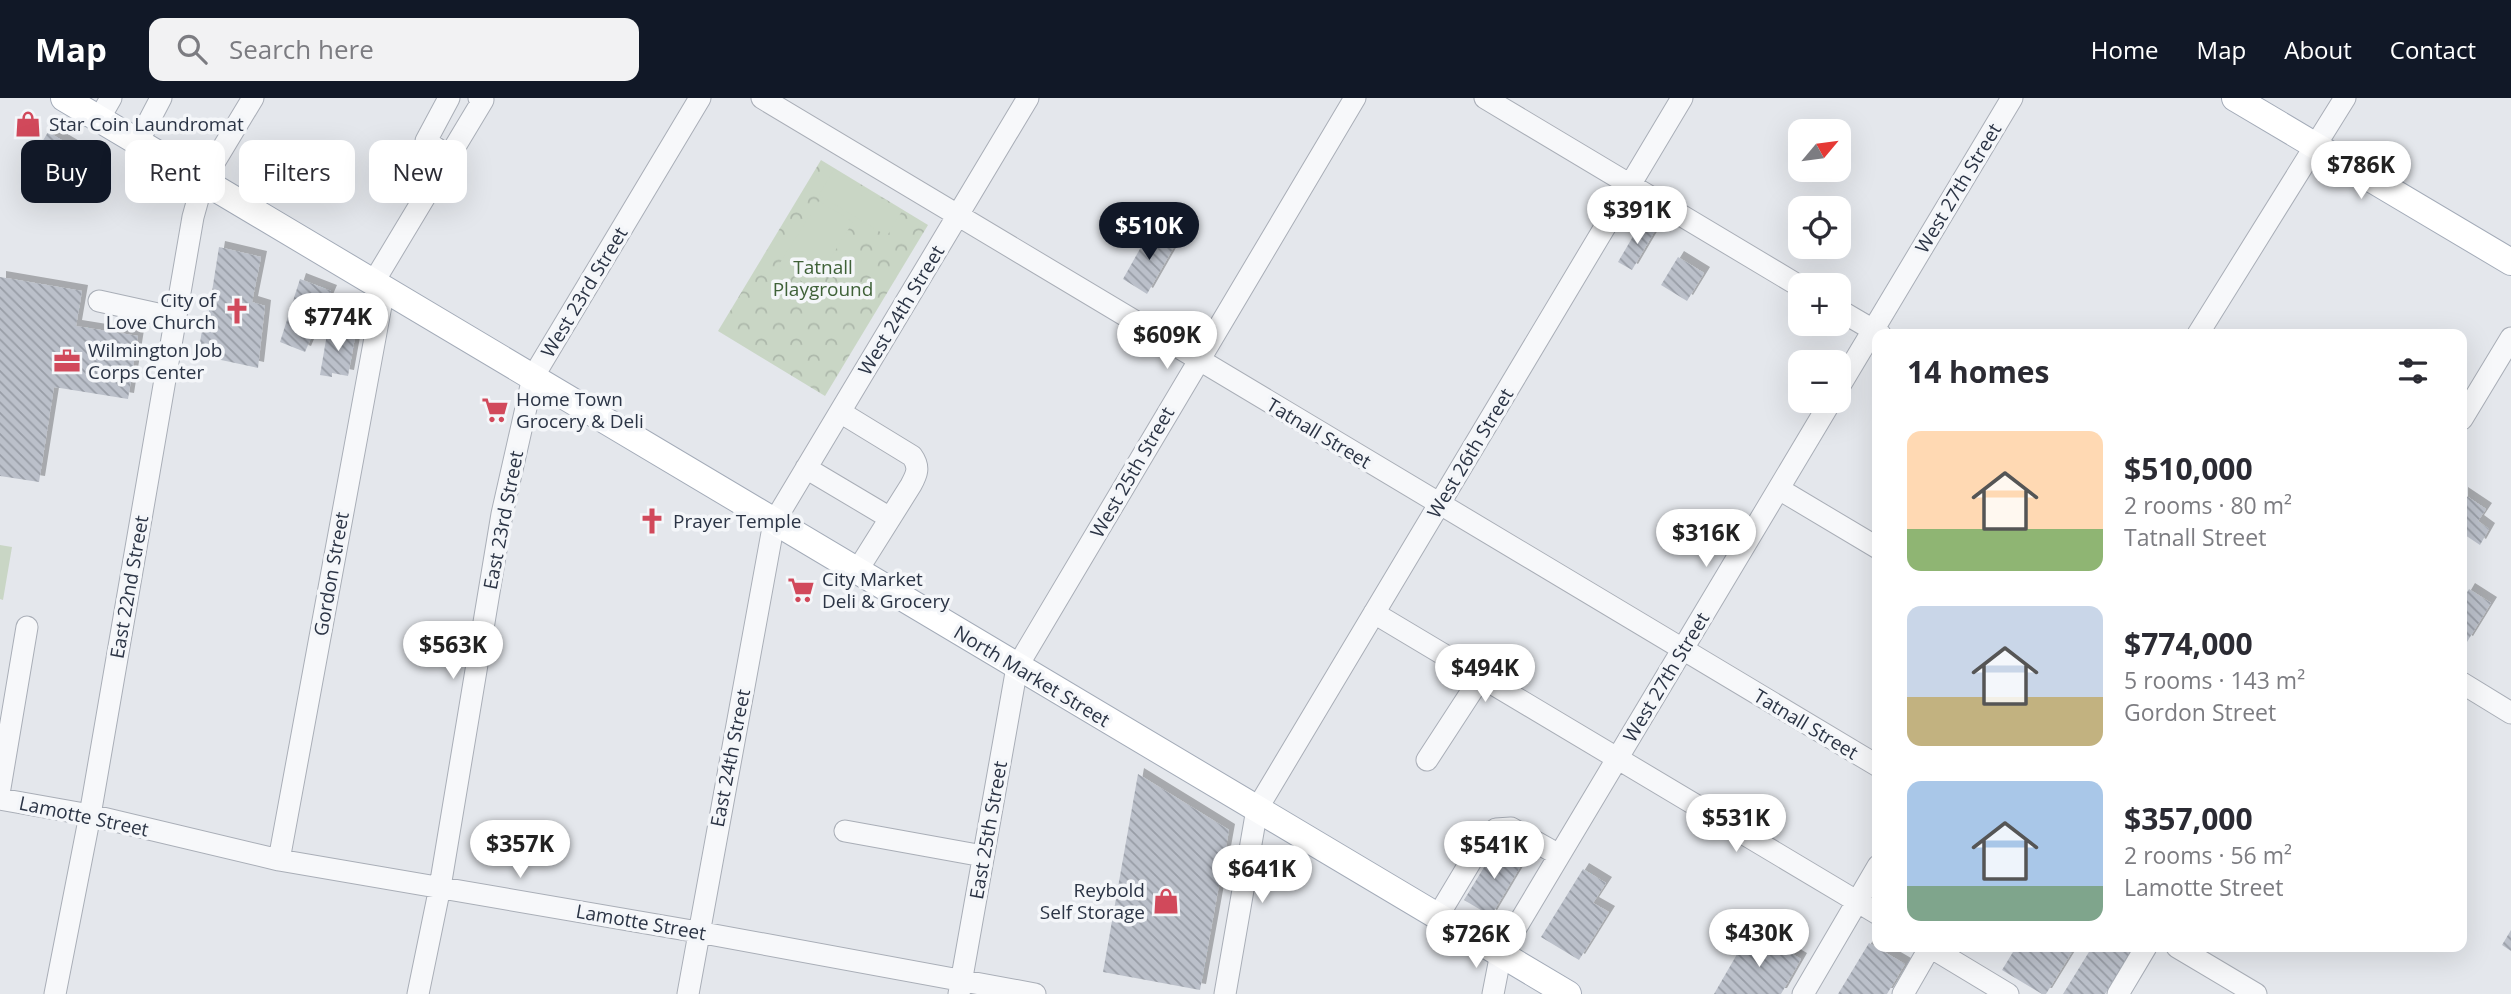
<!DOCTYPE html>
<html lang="en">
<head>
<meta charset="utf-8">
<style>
  :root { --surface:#fff; --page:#f2f2f3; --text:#2b2b33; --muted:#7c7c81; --accent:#111827 }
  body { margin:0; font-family:"Open Sans",sans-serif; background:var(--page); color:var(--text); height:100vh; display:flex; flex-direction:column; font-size:26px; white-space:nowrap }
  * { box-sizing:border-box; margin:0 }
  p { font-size:23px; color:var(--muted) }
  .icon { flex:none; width:38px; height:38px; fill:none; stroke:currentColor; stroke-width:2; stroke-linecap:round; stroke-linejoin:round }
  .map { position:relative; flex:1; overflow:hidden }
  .sheet { position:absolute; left:1872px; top:231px; width:595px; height:623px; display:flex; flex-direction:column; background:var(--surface); border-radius:14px; box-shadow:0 7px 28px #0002 }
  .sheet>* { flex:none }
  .banner { position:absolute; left:21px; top:42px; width:665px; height:63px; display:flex; gap:14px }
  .needle { width:46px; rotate:61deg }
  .tools { position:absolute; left:1788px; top:21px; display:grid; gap:14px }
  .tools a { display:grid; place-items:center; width:63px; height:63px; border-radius:14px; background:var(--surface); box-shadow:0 7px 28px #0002; font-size:35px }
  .price { position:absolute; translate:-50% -60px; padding:0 16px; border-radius:24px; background:#fff; color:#222; font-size:23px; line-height:46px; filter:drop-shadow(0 2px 4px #0008) }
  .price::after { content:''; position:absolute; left:50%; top:42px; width:21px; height:16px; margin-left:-10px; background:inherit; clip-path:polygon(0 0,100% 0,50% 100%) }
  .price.selected { background:var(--accent); color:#fff }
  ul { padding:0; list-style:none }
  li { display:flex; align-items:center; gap:21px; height:175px; padding:0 35px }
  li span { display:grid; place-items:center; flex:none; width:196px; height:140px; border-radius:14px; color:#555 }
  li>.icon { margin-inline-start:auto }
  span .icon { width:84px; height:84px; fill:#fffc; stroke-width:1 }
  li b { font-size:30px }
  h2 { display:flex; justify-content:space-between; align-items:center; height:84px; padding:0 35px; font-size:30px }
  .chip { padding:0 24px; border-radius:14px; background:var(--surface); box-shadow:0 7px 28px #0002; font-size:24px; line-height:63px }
  .chip.selected { background:var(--accent); color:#fff }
  header { display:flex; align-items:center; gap:42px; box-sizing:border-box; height:98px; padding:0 35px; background:var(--accent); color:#fff }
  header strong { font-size:33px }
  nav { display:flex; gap:38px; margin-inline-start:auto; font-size:24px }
  .search { width:490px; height:63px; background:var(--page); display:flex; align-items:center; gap:18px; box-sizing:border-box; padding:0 24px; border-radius:14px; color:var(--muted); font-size:26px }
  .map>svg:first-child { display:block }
  .park { fill:url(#park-crowns) }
  .pitch { fill:#c9d6c5 }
  .building { fill:url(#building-back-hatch); filter:url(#shadow) }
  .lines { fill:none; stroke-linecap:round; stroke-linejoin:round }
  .minor-casing { stroke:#a9aeb7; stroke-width:23 }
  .major-casing { stroke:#a3abb8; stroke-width:28 }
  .minor { stroke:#f7f8fa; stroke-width:21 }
  .major { stroke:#fff; stroke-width:26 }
  .labels { text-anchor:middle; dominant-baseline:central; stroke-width:7; stroke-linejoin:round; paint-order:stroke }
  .poi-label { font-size:19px; fill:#2b3445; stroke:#f4f6f9; text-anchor:start }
  .street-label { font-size:19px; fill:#2b3445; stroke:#f4f6f9 }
  .park-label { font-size:19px; fill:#3f6138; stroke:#f4f6f9 }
</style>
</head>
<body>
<header>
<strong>Map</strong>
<div class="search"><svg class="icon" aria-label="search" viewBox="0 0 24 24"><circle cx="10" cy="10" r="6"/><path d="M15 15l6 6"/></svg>Search here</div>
<nav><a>Home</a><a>Map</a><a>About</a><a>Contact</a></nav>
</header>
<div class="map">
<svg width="2511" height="896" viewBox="0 0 2511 896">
  <defs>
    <pattern id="park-crowns" width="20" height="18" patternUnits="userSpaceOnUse" patternTransform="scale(1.75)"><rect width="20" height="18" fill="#c9d6c5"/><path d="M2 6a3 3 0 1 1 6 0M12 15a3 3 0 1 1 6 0" fill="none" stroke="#adb8ab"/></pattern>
    <pattern id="building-back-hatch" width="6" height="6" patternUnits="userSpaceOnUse" patternTransform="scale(1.75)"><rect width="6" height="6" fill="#bbc0ca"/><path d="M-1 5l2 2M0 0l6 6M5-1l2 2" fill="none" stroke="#989da6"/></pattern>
    <filter id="shadow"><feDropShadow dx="6" dy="-6" stdDeviation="0" flood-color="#0004"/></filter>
  </defs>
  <rect width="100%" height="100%" fill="#e4e7ec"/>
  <path class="park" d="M821,62L928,127L825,298L718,233Z"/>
  <path class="pitch" d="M834,71L902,113L887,138L819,97Z
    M819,103L853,124L812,190L778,168Z
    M0,447L12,449L3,502L0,501Z"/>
  <path class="building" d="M48,34L82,54L55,100L21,80Z
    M1642,123L1656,131L1632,172L1618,164Z
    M1150,133L1175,147L1147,196L1123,181Z
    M219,149L261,159L252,204L265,208L258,270L198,257L204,220L208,219Z
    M1678,159L1704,175L1687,203L1661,187Z
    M0,179L82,193L76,228L138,238L128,301L54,289L39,384L0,378Z
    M300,181L331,193L305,254L280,244Z
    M328,230L356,234L348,278L332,275V279L320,277Z
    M2462,395L2486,411L2478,423L2489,431L2480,447L2462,435Z
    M2469,491L2491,505L2467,544L2462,541V503Z
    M1138,676L1229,732L1200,892L1103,874Z
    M1497,748L1523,764L1491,818L1464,802Z
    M1583,771L1606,785L1593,805L1609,814L1579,862L1541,839Z
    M1751,832L1801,861L1781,896H1714Z
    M2511,832V853L2502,847Z
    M1869,845L1905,866L1887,896H1838Z
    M2016,849H2075L2046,896H2042L2002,872Z
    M2092,849H2120L2130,855L2105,896H2063Z"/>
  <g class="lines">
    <g class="minor-casing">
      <path id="minor" d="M762,0L1878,668
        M1485,0L1801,189
        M99,21L111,0
        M138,44L161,0
        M449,59L426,43L449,0
        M373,185L483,2L479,0
        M99,203L176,220
        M1839,212L1880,236
        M2198,236L2345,0
        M1839,289L2012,0
        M840,314L912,358C920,369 917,376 911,387L857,473
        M2462,321L2511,240
        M806,370L890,420
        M1779,391L1878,450
        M1374,515L1878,816
        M2462,585L2511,615
        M1427,662L1481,579
        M0,690L27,529
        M0,701L90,717L279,762L698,834L1035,896
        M845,733L983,758
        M279,762L384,191
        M1438,818L1483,743L1496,731L1511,730L1559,757
        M1930,849L2008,896
        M2177,849L2256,896
        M55,896L90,717L193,119L203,83L253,0
        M418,896L440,789L502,416L533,279L700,0
        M688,896L774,424L1028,0
        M959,896L1017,569L1355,0
        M1225,896L1257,711L1682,0
        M1493,896L1501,855L1831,303
        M1803,896L1878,768
        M1903,896L1930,849
        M2118,896L2146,849"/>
    </g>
    <g class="major-casing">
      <path id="major" d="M64,0L1568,896
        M2235,0L2511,164"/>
    </g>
    <use href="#minor" class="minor"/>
    <use href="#major" class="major"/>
  </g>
  <defs>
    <g id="shop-bare" transform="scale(2.1)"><path d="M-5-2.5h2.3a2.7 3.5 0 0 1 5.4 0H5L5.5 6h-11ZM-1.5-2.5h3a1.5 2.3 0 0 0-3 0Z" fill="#d1495b" stroke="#f4f6f9" stroke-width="2.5" paint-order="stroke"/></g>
    <g id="church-bare" transform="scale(2.1)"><path d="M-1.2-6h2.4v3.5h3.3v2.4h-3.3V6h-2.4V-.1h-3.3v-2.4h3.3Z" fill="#d1495b" stroke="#f4f6f9" stroke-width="2.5" paint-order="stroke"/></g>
    <g id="office-bare" transform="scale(2.1)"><path d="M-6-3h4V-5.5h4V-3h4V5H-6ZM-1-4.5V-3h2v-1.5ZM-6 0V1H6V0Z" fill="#d1495b" stroke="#f4f6f9" stroke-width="2.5" paint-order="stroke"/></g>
    <g id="supermarket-bare" transform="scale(2.1)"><path d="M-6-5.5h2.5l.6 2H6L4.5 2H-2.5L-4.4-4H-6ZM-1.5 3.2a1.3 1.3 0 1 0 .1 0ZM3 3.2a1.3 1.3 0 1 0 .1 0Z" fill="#d1495b" stroke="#f4f6f9" stroke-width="2.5" paint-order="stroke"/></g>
  </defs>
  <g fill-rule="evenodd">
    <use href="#shop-bare" x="28" y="26"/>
    <use href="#church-bare" x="237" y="213"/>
    <use href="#office-bare" x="67" y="263"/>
    <use href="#supermarket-bare" x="495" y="312"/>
    <use href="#church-bare" x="652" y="423"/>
    <use href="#supermarket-bare" x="801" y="492"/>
    <use href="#shop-bare" x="1166" y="803"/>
  </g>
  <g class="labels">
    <g class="poi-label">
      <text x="49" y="26">Star Coin Laundromat</text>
      <text x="216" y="202" text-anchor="end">City of<tspan x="216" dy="22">Love Church</tspan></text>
      <text x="88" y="252">Wilmington Job<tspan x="88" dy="22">Corps Center</tspan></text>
      <text x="516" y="301">Home Town<tspan x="516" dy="22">Grocery &amp; Deli</tspan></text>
      <text x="673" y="423">Prayer Temple</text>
      <text x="822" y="481">City Market<tspan x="822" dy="22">Deli &amp; Grocery</tspan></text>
      <text x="1145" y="792" text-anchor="end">Reybold<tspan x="1145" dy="22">Self Storage</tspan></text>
    </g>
    <g class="street-label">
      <text transform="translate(1958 90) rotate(-59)">West 27th Street</text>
      <text transform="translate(584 194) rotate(-59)">West 23rd Street</text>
      <text transform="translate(901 212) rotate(-59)">West 24th Street</text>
      <text transform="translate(1319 335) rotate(31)">Tatnall Street</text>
      <text transform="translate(1470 355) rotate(-59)">West 26th Street</text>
      <text transform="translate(1132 374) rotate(-60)">West 25th Street</text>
      <text transform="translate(503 422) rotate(-79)">East 23rd Street</text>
      <text transform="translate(331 476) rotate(-80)">Gordon Street</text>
      <text transform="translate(129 489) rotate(-80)">East 22nd Street</text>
      <text transform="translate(1032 578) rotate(31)">North Market Street</text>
      <text transform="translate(1666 579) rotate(-59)">West 27th Street</text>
      <text transform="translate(1806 626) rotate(31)">Tatnall Street</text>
      <text transform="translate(730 660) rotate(-79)">East 24th Street</text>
      <text transform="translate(84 718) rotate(12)">Lamotte Street</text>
      <text transform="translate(988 732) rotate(-80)">East 25th Street</text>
      <text transform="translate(641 824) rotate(10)">Lamotte Street</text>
    </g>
    <g class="park-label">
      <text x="823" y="169">Tatnall<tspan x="823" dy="22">Playground</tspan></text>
    </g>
  </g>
</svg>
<div class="tools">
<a><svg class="needle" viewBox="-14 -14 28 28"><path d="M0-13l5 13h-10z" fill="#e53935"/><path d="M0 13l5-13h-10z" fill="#7c7c81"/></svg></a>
<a><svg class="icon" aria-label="locate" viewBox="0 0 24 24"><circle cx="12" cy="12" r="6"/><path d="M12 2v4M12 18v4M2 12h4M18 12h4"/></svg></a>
<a>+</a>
<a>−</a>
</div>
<b class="price" style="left:2361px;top:103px">$786K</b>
<b class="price" style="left:1637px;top:148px">$391K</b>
<b class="price selected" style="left:1149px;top:164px">$510K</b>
<b class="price" style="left:338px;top:255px">$774K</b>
<b class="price" style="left:1167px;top:273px">$609K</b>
<b class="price" style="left:1706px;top:471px">$316K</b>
<b class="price" style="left:453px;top:583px">$563K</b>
<b class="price" style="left:1485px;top:606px">$494K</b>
<b class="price" style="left:1736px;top:756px">$531K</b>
<b class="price" style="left:520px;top:782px">$357K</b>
<b class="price" style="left:1494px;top:783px">$541K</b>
<b class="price" style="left:1262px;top:807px">$641K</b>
<b class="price" style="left:1759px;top:871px">$430K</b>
<b class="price" style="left:1476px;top:872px">$726K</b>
<div class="banner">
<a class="chip selected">Buy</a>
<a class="chip">Rent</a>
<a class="chip">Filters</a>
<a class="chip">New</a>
</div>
<section class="sheet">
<h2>14 homes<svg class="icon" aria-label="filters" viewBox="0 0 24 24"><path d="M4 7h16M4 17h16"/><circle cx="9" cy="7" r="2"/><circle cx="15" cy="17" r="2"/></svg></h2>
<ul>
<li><span style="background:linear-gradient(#ffd9b3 70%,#8fb573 0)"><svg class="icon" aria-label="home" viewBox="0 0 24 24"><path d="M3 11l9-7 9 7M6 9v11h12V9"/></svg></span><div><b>$510,000</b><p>2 rooms · 80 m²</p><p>Tatnall Street</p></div></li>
<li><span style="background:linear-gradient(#c9d6e8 65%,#c2b280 0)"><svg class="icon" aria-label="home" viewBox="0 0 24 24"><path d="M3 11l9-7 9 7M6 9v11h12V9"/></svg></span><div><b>$774,000</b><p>5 rooms · 143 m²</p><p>Gordon Street</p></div></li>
<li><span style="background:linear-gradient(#a9c7e8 75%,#7fa58c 0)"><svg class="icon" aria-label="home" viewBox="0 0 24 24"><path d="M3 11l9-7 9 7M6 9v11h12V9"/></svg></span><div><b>$357,000</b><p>2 rooms · 56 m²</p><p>Lamotte Street</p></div></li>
</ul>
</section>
</div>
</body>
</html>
